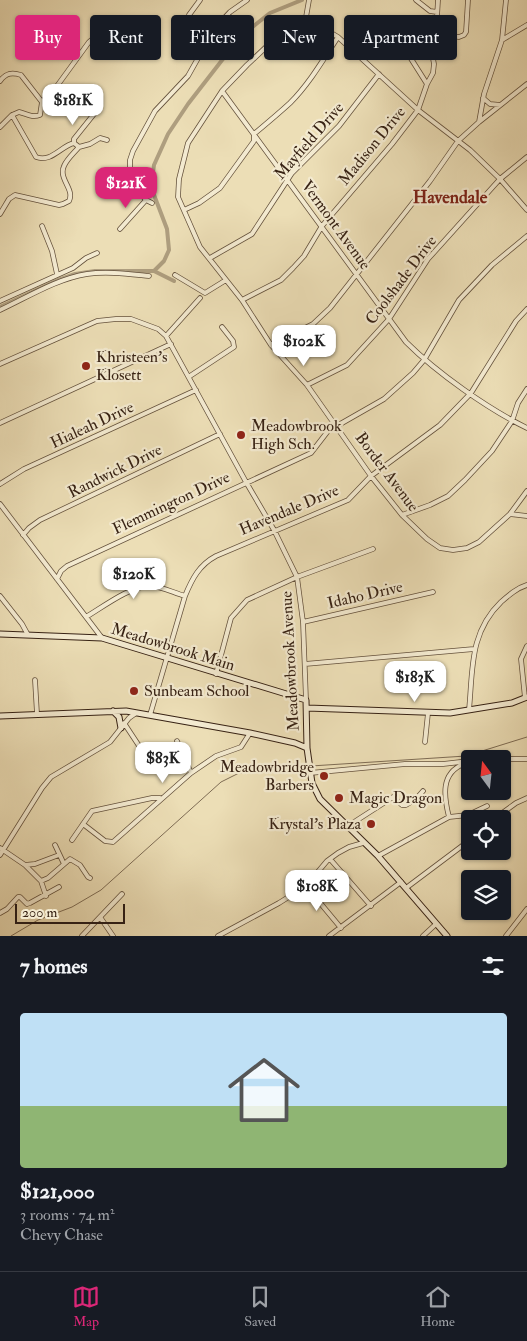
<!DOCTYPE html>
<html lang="en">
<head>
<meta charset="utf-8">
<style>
  :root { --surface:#171b24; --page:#242831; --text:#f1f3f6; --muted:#9ea1a6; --line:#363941; --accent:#db2777 }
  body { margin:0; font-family:"IM FELL Double Pica",serif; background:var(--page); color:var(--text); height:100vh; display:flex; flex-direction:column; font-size:19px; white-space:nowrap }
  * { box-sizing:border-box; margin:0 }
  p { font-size:16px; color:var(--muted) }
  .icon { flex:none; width:28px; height:28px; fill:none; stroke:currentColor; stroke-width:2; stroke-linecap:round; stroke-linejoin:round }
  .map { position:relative; height:936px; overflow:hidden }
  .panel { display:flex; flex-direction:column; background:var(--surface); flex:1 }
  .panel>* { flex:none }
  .hud { position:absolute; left:15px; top:15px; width:498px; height:45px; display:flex; gap:10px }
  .needle { width:32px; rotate:345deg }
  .tools { position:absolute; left:461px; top:750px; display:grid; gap:10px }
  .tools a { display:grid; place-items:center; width:50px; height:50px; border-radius:5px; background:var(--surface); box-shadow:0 1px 4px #0004; font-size:25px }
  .scale { position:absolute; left:15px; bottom:12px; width:110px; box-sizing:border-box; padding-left:5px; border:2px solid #372214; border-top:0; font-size:14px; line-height:18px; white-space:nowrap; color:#372214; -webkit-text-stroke:4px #f3ead0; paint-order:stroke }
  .price { position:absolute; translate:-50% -42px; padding:0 11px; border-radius:10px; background:#fff; color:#222; font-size:16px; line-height:32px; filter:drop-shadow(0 1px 2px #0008) }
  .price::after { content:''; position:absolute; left:50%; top:30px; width:15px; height:11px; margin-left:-8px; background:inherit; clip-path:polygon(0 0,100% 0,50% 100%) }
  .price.current { background:var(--accent); color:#fff }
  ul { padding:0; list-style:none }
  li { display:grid; align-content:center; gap:10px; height:265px; padding:0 20px }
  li+li { border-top:1px solid var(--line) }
  li span { display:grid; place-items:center; height:155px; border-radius:5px; color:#555 }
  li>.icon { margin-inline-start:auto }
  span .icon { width:90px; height:90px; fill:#fffc; stroke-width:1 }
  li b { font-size:21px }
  h2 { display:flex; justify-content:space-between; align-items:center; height:60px; padding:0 20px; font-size:21px }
  .pill { padding:0 18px; border-radius:5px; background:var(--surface); box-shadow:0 1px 4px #0004; font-size:18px; line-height:45px }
  .pill.current { background:var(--accent); color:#fff }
  .tabs { display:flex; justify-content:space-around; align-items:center; height:70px; border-top:1px solid var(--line); background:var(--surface); font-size:14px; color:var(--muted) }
  .tabs a { display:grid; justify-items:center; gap:2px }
  .tabs .current { color:var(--accent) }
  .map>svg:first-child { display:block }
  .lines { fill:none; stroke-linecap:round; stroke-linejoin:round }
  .stream { stroke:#7e6c54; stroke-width:1 }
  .canal { stroke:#ae9e7f; stroke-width:4 }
  .street-casing { stroke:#64513c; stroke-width:5.5 }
  .secondary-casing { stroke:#372214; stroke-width:7 }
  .street { stroke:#f3ead0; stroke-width:4 }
  .secondary { stroke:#f3ead0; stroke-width:5 }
  .poi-dot { fill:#8f2418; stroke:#f3ead0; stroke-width:2 }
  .labels { text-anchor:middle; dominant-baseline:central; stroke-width:4.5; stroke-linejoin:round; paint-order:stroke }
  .street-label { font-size:16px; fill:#372214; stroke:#f3ead0 }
  .poi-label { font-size:16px; fill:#372214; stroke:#f3ead0; text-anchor:start }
  .neighbourhood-label { font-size:18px; font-weight:bold; fill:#7a1f14; stroke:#f3ead0 }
</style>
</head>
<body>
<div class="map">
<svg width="527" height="936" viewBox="0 0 527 936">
  <rect width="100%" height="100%" fill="#ecdeb6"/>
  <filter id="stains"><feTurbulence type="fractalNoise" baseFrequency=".004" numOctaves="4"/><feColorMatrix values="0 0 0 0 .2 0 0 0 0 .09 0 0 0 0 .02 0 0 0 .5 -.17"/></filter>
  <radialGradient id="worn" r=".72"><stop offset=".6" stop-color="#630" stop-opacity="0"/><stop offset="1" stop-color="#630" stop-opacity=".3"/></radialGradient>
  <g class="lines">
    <path class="stream" d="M311,766L466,756L527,737
      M11,936L38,920L72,907L101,890L221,782L239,773L307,767"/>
    <path class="canal" d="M154,271L164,261L169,250L167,229L151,187L154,165L168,134L188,104L240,37L270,13L302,0
      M0,307L58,280L75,274L95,271H154L174,281"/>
    <g class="street-casing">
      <path id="street" d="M200,0L189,15V20L208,41
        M416,0L430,11L437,12
        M305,23L282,32L247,65L222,91L188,143L179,179L178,197L200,247L242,300L271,345L307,385L371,476L402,515L427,539L440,548L453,550L467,548L479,542L510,514L527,516
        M305,23L323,28L338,37L418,110L470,150L500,179L527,210
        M305,23L309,0
        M437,34L459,37L464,35L466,32L468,0
        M396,35L427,84
        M502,40L527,25
        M0,81C6,73 12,72 21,75L42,102
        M222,91L406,342C437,373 488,409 527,428
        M483,98L490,104L500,105
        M42,102L40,115C32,118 27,114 19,112L12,115L36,157C51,163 61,146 74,143
        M42,102L57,86L89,42L96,36
        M479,122L484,94L502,40L506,0
        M0,127L12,115
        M74,143V139L94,114
        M79,147L90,144L100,138L107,140
        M152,203L146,200L140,193L130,176V160L133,151L155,111L188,76L215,28L230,12L247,0
        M184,210L199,203L220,188L254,141V134C266,124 278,114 290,103C309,84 323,60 338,37
        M0,214L9,199L15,195L59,205L63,204L69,201C75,189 58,179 64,166C67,159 74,153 79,147L74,143
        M42,226L52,251L57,274
        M120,229L146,200
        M210,258L252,234L292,173L339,126L379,74
        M175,275L205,293L226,280
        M242,300L281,280L293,268L304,256L322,226L392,144L418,110L427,84L433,73L434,64L431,48L433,40L438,31L437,17L438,0
        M0,301L73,268L86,258L97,253
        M0,310C28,297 56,279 87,274C107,271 129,274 149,276
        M166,336L200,298
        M271,345L313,324L330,308L430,181L458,141L479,122L527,84
        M0,364L97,321L116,319H131L158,329L166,336L246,482L274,530L297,577L303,622L306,700
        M190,376L234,347L233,341L222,327
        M307,385L347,365L389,319L428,259L500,179L527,157
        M0,423L171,344
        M0,484L24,469L196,390
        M0,504L102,638
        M510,514L527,491
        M402,515L430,505L448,496L465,480L492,451L512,421L518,403L527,389
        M23,535L29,528L40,520L220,434
        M57,579L61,571L67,566L311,453L328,431L384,399L413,373L424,360L459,300L492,265L527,236
        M0,596L22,624L28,635
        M86,617C103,607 130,586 150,586C161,586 174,593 185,596
        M303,622L433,592
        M305,664L474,649
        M216,674L231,618L247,600L297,577L373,549
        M35,680L37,714
        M525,698L521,659L527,646
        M469,710C473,670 469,633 501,602C509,595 517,588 527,585
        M150,715L185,596C192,579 199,565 216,556L348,500L371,476L440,425L471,393L516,321L527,309
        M124,723L149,761
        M177,741L191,773
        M425,742L428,713
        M502,759H527
        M310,773L405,764H443L469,761
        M449,817C444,797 440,773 464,764
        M494,819L516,803L527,798
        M83,824L105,841L113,842L191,773L216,756L241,747L250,733
        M348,826L393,797L402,805H406L416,799L423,791
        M72,840L92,811L152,798H160
        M55,845L64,864
        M0,848L25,865L41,881L48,878L70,859L80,865L88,877L90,878
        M0,855L42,788L51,777L110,742L129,718L136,713
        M378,856L449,817L468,815L487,806
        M330,859L371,906
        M25,865L35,864L59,855
        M41,881L46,896
        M306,886L341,928
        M406,888L470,840
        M0,913L7,909L18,897H20L27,904L30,903L59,887
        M100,917L113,936
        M82,936L122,894
        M218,936L279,903L306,886L327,861L338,853L349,847L363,843
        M329,936L401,882
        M423,936L436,924
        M506,936L527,909"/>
    </g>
    <g class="secondary-casing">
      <path id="secondary" d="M0,634L102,638L306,700L307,748
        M307,708L450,713L512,703L527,697
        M113,711L119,717L121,728
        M0,716L126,711L250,733L295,743L307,748L312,783L320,799L378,856L447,936"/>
    </g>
    <use href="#street" class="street"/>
    <use href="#secondary" class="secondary"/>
  </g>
  <g class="poi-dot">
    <circle cx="86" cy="366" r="5"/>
    <circle cx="241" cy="435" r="5"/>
    <circle cx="134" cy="691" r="5"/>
    <circle cx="324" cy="776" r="5"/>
    <circle cx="339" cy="798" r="5"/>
    <circle cx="371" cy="824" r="5"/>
  </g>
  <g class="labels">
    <g class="street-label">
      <text transform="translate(309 141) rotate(-49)">Mayfield Drive</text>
      <text transform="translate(372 146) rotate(-51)">Madison Drive</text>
      <text transform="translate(336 225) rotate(54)">Vermont Avenue</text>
      <text transform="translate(401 280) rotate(-53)">Coolshade Drive</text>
      <text transform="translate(92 425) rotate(-25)">Hialeah Drive</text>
      <text transform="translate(115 471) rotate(-26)">Randwick Drive</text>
      <text transform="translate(387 472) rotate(53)">Border Avenue</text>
      <text transform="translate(171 503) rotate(-25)">Flemmington Drive</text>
      <text transform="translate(289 510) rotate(-23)">Havendale Drive</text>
      <text transform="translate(365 595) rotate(-13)">Idaho Drive</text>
      <text transform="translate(173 647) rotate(17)">Meadowbrook Main</text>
      <text transform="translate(290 661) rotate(-93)">Meadowbrook Avenue</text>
    </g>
    <g class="poi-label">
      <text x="96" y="357">Khristeen's<tspan x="96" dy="18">Klosett</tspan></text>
      <text x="251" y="426">Meadowbrook<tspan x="251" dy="18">High Sch.</tspan></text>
      <text x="144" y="691">Sunbeam School</text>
      <text x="314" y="767" text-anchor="end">Meadowbridge<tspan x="314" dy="18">Barbers</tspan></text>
      <text x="349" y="798">Magic Dragon</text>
      <text x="361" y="824" text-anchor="end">Krystal's Plaza</text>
    </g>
    <g class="neighbourhood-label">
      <text x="450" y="197">Havendale</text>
    </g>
  </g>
  <rect width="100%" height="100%" filter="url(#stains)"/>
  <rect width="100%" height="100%" fill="url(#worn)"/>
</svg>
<div class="tools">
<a><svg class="needle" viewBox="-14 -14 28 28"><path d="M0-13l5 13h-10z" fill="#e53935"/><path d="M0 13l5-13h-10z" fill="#9ea1a6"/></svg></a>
<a><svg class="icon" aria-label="locate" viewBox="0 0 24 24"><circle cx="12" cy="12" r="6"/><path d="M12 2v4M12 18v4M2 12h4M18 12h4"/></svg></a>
<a><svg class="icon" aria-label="layers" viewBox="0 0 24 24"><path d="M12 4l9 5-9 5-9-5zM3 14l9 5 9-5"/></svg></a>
</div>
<div class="scale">200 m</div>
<b class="price" style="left:73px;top:126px">$181K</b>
<b class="price current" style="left:126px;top:209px">$121K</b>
<b class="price" style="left:304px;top:367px">$102K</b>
<b class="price" style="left:134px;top:600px">$120K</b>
<b class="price" style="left:415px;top:703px">$183K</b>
<b class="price" style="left:163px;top:784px">$83K</b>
<b class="price" style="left:317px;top:912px">$108K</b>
<div class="hud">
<a class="pill current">Buy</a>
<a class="pill">Rent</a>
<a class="pill">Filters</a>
<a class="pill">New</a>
<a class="pill">Apartment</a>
</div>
</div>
<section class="panel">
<h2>7 homes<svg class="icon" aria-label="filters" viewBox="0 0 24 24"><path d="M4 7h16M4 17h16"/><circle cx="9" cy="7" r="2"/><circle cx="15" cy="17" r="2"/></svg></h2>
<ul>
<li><span style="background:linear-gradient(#bfe0f5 60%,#8fb573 0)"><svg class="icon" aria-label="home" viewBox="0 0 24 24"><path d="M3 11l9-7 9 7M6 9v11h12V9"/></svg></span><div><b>$121,000</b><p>3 rooms · 74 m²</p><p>Chevy Chase</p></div></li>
</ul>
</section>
<nav class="tabs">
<a class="current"><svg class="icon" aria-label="map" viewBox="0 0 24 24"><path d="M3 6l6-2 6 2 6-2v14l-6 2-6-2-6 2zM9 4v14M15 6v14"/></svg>Map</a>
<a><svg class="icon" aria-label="saved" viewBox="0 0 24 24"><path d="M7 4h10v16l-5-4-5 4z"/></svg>Saved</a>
<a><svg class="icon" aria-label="home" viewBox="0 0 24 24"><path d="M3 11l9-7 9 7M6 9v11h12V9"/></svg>Home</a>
</nav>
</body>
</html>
